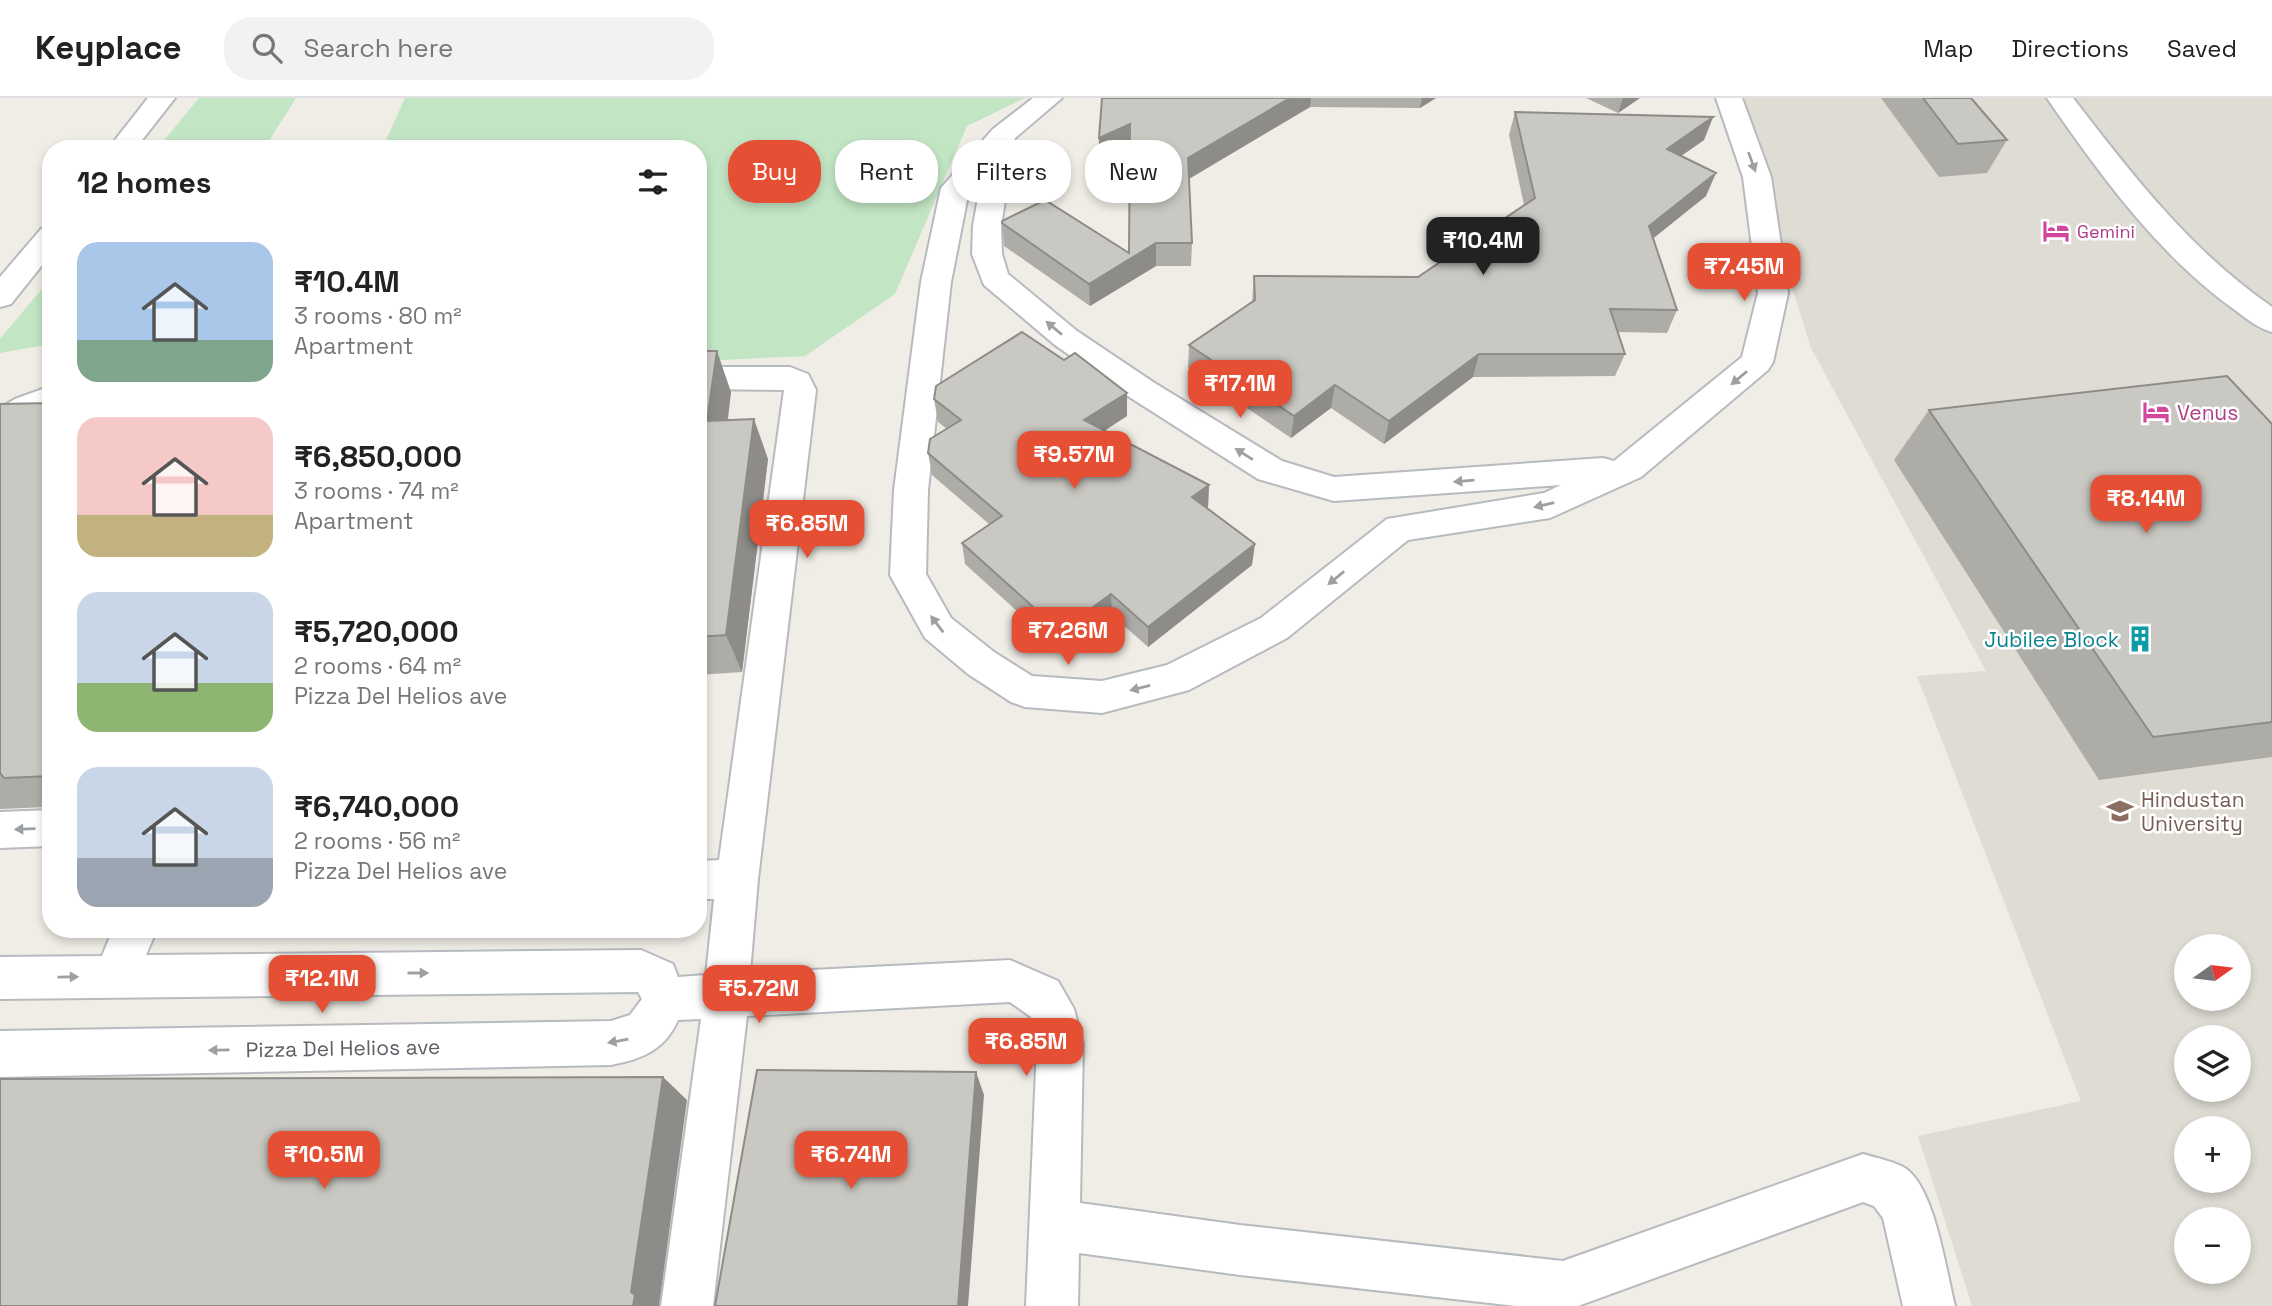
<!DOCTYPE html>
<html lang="en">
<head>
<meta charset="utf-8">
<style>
  :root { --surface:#fff; --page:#f2f2f2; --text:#222; --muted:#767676; --line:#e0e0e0; --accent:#e54f34 }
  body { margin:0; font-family:"Space Grotesk",sans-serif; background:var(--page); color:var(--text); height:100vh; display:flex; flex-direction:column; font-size:26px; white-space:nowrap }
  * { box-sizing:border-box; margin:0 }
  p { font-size:23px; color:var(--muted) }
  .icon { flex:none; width:38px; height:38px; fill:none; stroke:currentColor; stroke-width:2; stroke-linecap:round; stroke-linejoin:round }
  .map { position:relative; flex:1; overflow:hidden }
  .side { position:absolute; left:42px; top:42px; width:665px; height:798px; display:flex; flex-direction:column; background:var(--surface); border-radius:28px; box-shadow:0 4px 10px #0003 }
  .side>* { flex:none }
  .guide { position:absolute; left:728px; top:42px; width:665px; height:63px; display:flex; gap:14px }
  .needle { width:46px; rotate:76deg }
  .tools { position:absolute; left:2174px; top:836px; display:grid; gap:14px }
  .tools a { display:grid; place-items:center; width:77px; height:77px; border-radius:50%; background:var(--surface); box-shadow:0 4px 10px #0003; font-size:35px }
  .price { position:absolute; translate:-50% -60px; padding:0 16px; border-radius:14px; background:var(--accent); color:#fff; font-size:23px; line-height:46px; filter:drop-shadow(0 2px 4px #0008) }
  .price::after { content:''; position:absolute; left:50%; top:42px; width:21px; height:16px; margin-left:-10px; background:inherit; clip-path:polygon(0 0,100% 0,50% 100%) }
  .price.selected { background:#222; color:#fff }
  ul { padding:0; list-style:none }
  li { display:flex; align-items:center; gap:21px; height:175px; padding:0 35px }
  li span { display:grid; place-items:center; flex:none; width:196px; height:140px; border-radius:21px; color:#555 }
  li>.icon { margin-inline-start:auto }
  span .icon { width:84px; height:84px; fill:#fffc; stroke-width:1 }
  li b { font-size:30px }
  h2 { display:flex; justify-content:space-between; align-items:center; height:84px; padding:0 35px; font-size:30px }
  .pill { padding:0 24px; border-radius:28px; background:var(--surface); box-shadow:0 4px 10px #0003; font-size:24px; line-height:63px }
  .pill.selected { background:var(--accent); color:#fff }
  header { display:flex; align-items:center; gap:42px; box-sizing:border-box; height:98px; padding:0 35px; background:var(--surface); border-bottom:2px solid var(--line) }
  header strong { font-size:33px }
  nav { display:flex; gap:38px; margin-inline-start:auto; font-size:24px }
  .search { width:490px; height:63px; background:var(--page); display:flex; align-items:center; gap:18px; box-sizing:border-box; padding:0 24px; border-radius:28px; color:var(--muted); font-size:26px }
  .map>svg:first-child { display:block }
  .education { fill:#dedcd3; fill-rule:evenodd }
  .green { fill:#c2e5c4 }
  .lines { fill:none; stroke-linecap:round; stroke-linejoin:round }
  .minor-casing { stroke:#b7babe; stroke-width:4 }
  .minor { fill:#fff; fill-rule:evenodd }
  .wall { fill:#aeaca7 }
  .shaded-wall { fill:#8d8c88 }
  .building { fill:#cac8c2; stroke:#8d8c88; stroke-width:2 }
  .oneway { fill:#9da0a3 }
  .labels { text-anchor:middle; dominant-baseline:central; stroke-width:5; stroke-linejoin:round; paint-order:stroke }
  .far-hotel-label { font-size:18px; fill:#b23c85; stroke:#fff; text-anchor:start }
  .hotel-label { font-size:21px; fill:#b23c85; stroke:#fff; text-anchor:start }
  .culture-label { font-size:21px; fill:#0d838f; stroke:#fff; text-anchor:end }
  .education-label { font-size:21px; fill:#785e54; stroke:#fff; text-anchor:start }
  .street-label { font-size:21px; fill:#5c6065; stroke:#fff }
</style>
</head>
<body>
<header>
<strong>Keyplace</strong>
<div class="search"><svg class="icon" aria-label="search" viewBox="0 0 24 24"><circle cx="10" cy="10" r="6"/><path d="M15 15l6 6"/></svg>Search here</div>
<nav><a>Map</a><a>Directions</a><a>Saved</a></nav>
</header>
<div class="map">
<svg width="2272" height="1208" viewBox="0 0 2272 1208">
  <rect width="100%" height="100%" fill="#efede5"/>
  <path class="education" d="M1732,0H2272V1208H1972L1918,1038L2081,1003L1917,578L1986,573L1811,250ZM2186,849H2238V901H2186ZM2186,940H2238V992H2186ZM2186,1031H2238V1083H2186ZM2186,1122H2238V1174H2186Z"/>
  <path class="green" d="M199,0H296L264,51H157Z
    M405,0H1025L967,28L895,196L805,258L698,263V51H382Z
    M51,180V246L0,255V241Z"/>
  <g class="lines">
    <g class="minor-casing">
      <path id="minor" d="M148,0H175L135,51H108Z
        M1033,0H1062L1015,40L1001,128L1002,156L1008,176L1077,233L1153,284L1282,363L1334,379L1603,360L1614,363L1742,259L1758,195L1743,79L1716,0H1742L1771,79L1788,195L1773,264L1768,272L1641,379L1550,420L1408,442L1287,540L1189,592L1102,615L1025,609L1011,604L968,576L925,540L890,477L894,392L921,184L941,90L993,31ZM982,77L973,128L972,156L984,187L1055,247L1131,300L1258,381L1334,403L1561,387L1544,395L1387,421L1261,520L1167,567L1102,583L1032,578L994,554L951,520L926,476L928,392L951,184L969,92Z
        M2047,0H2073C2133,78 2191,153 2272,209V234C2258,230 2247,221 2235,212C2159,158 2100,77 2047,0Z
        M51,128V156L11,206L0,209V179L41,131Z
        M698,269H790L808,276L816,292L758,781L750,875L1010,862L1058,883L1074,911L1083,946L1080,1105L1240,1127L1563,1163L1863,1056C1876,1060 1893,1063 1905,1070C1935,1090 1946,1173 1955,1208H1903L1883,1120L1874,1108L1863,1104L1578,1208H1516L1240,1177L1079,1155L1078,1208H1026L1037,946L1031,919L1010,904L747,918L713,1208H661L701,921L678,922C665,952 642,961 611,967L0,979V933L611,923L630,917L642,901L638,894L0,901V859L102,858L113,831H157L146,857L641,852L673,866L678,879L706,877L714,801H698V763L719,762L784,292L698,291Z
        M51,288V312L0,337V310L15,301Z
        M51,712V748L0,750V714Z"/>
    </g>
    <use href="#minor" class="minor"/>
  </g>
  <path class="wall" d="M1102,0H1436L1420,10L1310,9L1189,81L1192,145L1191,168H1156L1090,208L1004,148L1002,123L1129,155L1130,49L1099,63Z
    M1586,0H1640L1618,15Z
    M1881,0H1971L2007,42L1987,75L1939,79Z
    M1515,14L1713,19L1704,42L1681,58L1706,98L1653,140L1677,212L1667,235L1617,234L1625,256L1615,278L1473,279L1384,346L1331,310L1291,340L1188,270L1189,247L1252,205L1254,178L1418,179L1524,107L1509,37Z
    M698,253L731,294L728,322L768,361L742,574L698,577Z
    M1064,262L1127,295V318L1104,333L1209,387L1208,409L1207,410L1252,467L1148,549L1112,517L1062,554L965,466L962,445L989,426L932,377L928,355L947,331L938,324L934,301Z
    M51,305V711L48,709L0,711V306Z
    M1929,312L2272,326V659L2099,682L1894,362Z"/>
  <path class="shaded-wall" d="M1290,0H1311L1310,9L1187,82L1188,60Z
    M1422,0H1436L1420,10Z
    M1623,0H1640L1618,15Z
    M1713,19L1704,42L1658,74L1667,51Z
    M1130,26V49L1099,63V40Z
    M1716,75L1706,98L1640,151L1649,128Z
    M1156,145V168L1090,208L1089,186Z
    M717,253L731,294L722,364L707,323Z
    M1479,256L1473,279L1384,346L1389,323Z
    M1335,287L1331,310L1291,340L1294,318Z
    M1127,295V318L1085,345L1084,322Z
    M754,321L768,361L742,574L726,537Z
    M1209,387L1208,409L1191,421L1192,399Z
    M1255,446L1252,467L1148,549V529Z
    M1111,496L1112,517L1062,554L1060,533Z
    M976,974L984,997L968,1208H958Z
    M663,979L687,1002L659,1208H633L631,1194Z"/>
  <path class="building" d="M1102,0H1290L1188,60L1192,145H1156L1089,186L1002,125V123L1045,102L1129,155L1130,26L1099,40Z
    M1923,0H1971L2007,42L1958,46Z
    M1515,14L1713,19L1667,51L1716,75L1649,128L1677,212L1610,211L1625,256H1479L1389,323L1335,287L1294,318L1189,247L1255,202L1254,178L1418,179L1535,100Z
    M1022,234L1064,262L1075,255L1127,295L1084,322L1209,387L1192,399L1255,446L1148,529L1111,496L1060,533L962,445L1002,418L928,355L930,341L961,322L934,301L936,288Z
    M698,253H717L707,323L754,321L726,537L698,539Z
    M2227,278L2272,326V624L2153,639L1929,312Z
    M51,305V678L4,680L1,676H0V306Z
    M757,972L976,974L958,1208H715Z
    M663,979L631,1194L635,1197L633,1208H0V981Z"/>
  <defs><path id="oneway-solid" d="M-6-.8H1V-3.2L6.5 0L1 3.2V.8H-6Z" transform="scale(1.75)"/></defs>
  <g class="oneway">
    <use href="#oneway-solid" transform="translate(1752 64) rotate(70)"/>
    <use href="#oneway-solid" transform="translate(1054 230) rotate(-140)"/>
    <use href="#oneway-solid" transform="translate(1739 280) rotate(140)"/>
    <use href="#oneway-solid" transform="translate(1244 356) rotate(-148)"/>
    <use href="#oneway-solid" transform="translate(1464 383) rotate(175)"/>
    <use href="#oneway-solid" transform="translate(1544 407) rotate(167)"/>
    <use href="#oneway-solid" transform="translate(1336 480) rotate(141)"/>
    <use href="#oneway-solid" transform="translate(937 526) rotate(-127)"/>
    <use href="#oneway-solid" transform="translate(1140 590) rotate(166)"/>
    <use href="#oneway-solid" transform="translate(25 731) rotate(178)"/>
    <use href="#oneway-solid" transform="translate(418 875)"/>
    <use href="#oneway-solid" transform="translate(68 879) rotate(-1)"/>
    <use href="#oneway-solid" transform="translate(618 943) rotate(170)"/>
    <use href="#oneway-solid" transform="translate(219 952) rotate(179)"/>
  </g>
  <defs>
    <g id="hotel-bare" transform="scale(2.1)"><path d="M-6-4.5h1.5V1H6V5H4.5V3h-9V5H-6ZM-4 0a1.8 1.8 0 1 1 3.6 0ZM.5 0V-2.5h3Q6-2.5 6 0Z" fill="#d1479c" stroke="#fff" stroke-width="2.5" paint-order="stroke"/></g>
    <g id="building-bare" transform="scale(2.1)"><path d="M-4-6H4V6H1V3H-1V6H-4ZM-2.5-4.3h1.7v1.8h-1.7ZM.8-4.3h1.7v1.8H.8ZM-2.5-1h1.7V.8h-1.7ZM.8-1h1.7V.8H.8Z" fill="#0f9aa8" stroke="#fff" stroke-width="2.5" paint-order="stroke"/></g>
    <g id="university-bare" transform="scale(2.1)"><path d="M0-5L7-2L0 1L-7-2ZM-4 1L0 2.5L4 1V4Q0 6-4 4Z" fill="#8d6e63" stroke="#fff" stroke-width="2.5" paint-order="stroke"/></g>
  </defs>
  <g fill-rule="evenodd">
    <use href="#hotel-bare" x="2056" y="133"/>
    <use href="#hotel-bare" x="2156" y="314"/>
    <use href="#building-bare" x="2140" y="541"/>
    <use href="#university-bare" x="2120" y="713"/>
  </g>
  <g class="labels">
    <g class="far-hotel-label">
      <text x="2077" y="133">Gemini</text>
    </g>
    <g class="hotel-label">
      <text x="2177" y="314">Venus</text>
    </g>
    <g class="culture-label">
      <text x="2119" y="541">Jubilee Block</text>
    </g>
    <g class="education-label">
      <text x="2141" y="701">Hindustan<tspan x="2141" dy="24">University</tspan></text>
    </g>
    <g class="street-label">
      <text transform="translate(343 950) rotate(-1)">Pizza Del Helios ave</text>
    </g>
  </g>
</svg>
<div class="tools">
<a><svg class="needle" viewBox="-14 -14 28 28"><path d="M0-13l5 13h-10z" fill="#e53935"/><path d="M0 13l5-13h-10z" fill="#767676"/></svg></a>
<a><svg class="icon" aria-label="layers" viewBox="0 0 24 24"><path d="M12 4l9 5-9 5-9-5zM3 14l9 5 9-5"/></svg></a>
<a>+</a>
<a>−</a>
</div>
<b class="price selected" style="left:1483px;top:179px">₹10.4M</b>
<b class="price" style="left:1744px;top:205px">₹7.45M</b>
<b class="price" style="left:1240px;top:322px">₹17.1M</b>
<b class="price" style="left:1074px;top:393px">₹9.57M</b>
<b class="price" style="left:2146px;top:437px">₹8.14M</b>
<b class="price" style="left:807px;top:462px">₹6.85M</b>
<b class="price" style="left:1068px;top:569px">₹7.26M</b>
<b class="price" style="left:322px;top:917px">₹12.1M</b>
<b class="price" style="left:759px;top:927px">₹5.72M</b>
<b class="price" style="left:1026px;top:980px">₹6.85M</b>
<b class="price" style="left:324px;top:1093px">₹10.5M</b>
<b class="price" style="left:851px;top:1093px">₹6.74M</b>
<div class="guide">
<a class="pill selected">Buy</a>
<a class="pill">Rent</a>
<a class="pill">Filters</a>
<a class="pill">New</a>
</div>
<section class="side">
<h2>12 homes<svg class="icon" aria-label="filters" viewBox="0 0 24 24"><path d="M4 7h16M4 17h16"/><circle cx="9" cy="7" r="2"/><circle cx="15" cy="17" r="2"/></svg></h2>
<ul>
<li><span style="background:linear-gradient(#a9c7e8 70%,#7fa58c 0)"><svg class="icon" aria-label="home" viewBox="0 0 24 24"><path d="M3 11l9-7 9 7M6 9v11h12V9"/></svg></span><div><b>₹10.4M</b><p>3 rooms · 80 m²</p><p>Apartment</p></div></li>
<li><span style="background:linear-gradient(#f6c9c9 70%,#c2b280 0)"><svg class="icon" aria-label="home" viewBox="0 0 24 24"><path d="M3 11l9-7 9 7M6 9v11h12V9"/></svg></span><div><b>₹6,850,000</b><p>3 rooms · 74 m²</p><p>Apartment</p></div></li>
<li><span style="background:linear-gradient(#c9d6e8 65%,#8fb573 0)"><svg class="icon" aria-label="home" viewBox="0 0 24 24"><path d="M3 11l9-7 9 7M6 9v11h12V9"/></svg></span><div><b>₹5,720,000</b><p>2 rooms · 64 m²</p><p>Pizza Del Helios ave</p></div></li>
<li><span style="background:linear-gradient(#c9d6e8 65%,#9aa5b1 0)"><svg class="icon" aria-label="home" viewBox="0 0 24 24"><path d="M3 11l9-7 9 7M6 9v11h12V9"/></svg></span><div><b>₹6,740,000</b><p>2 rooms · 56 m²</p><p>Pizza Del Helios ave</p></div></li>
</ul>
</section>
</div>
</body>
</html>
